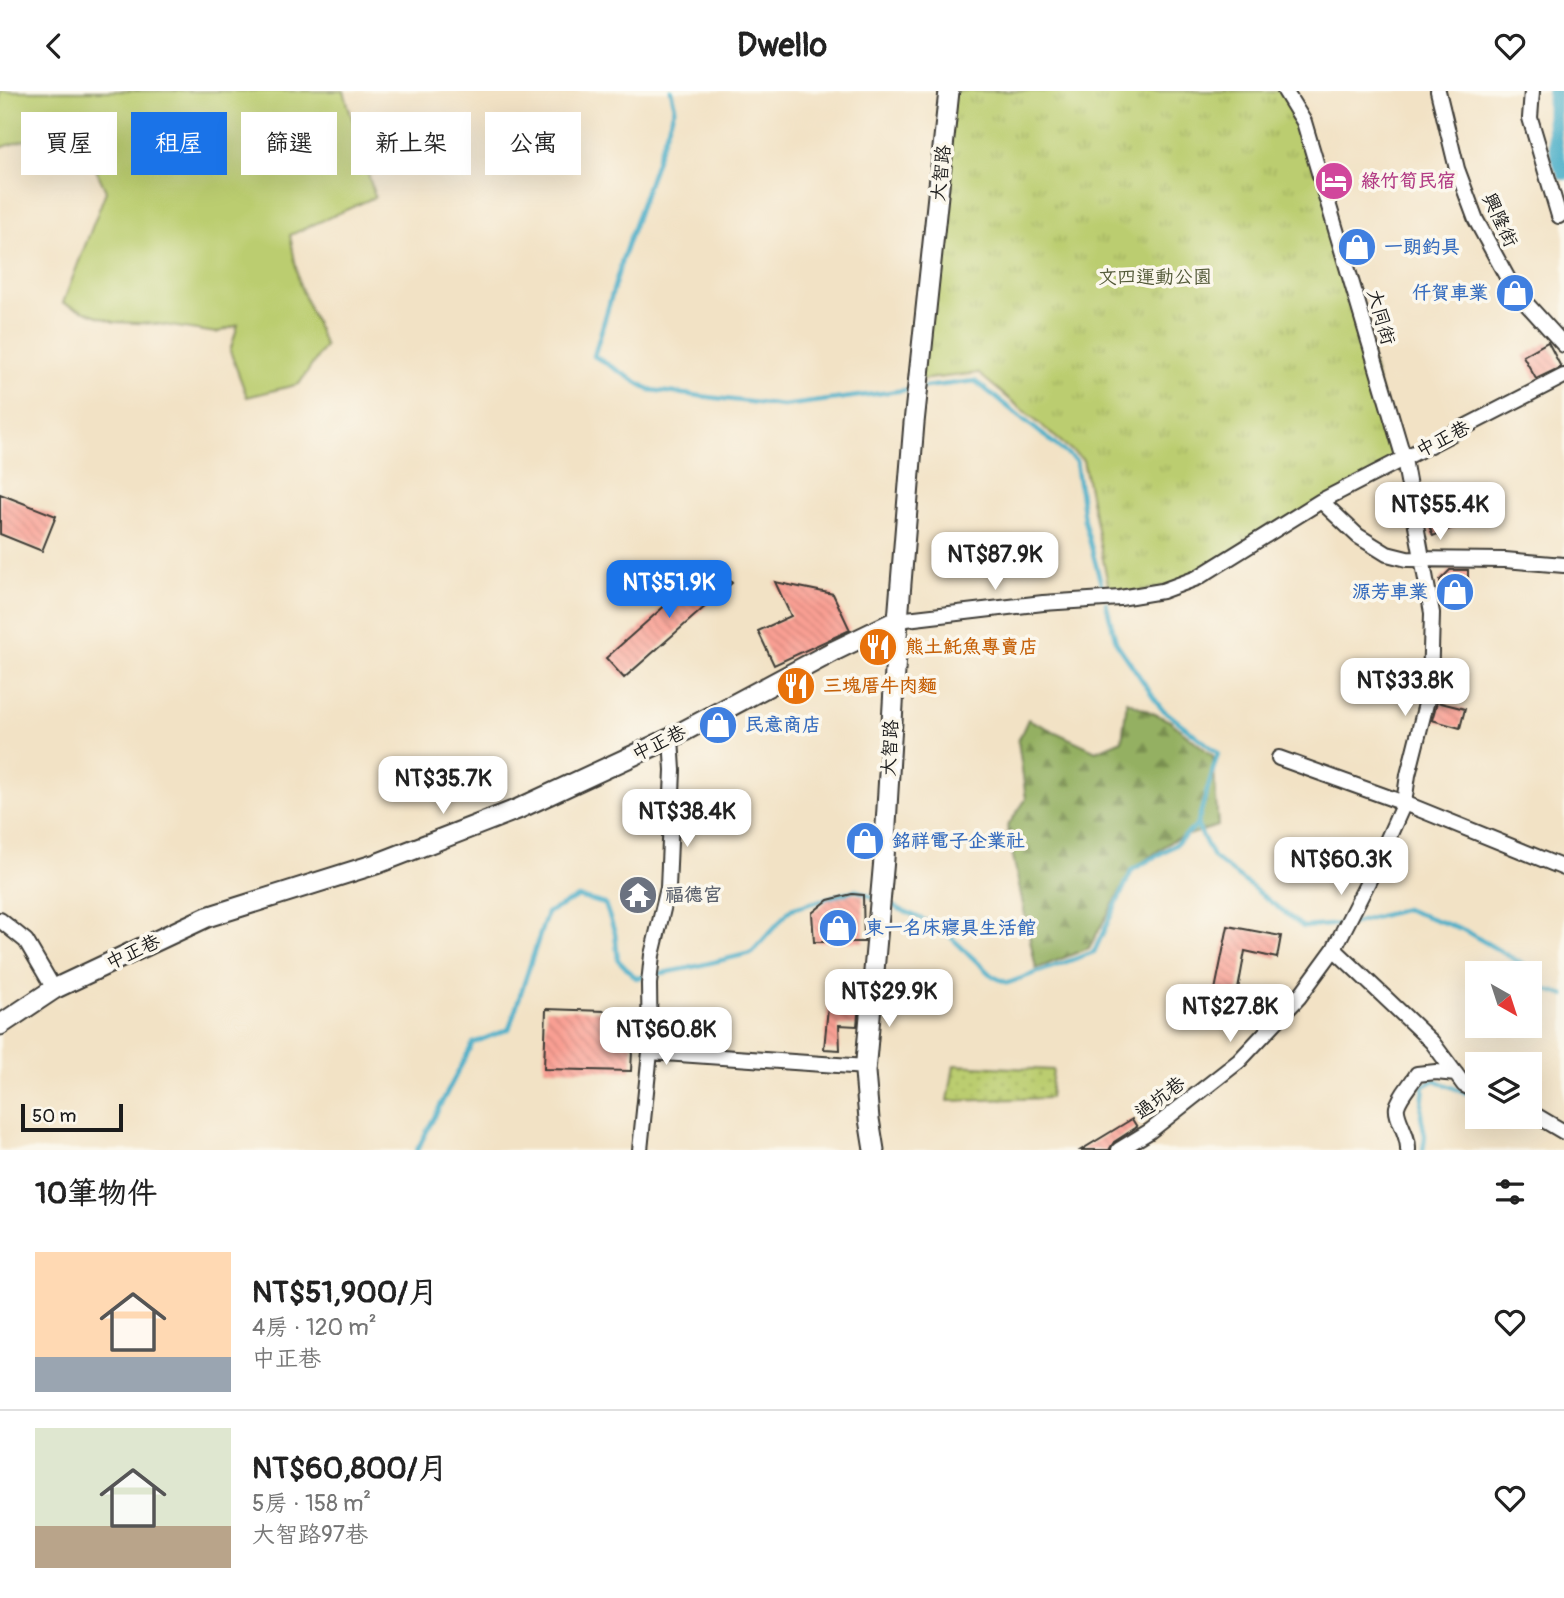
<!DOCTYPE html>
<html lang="zh-TW">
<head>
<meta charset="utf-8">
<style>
  :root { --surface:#fff; --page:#f6f6f6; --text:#222; --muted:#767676; --line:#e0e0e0; --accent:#1a73e8 }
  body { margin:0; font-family:Pangolin,"LXGW WenKai TC",sans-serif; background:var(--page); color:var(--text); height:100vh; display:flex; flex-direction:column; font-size:26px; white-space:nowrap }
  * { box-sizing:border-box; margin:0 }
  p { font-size:23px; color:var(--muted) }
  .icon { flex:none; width:38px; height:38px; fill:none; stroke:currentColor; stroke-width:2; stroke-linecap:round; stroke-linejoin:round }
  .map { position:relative; height:1059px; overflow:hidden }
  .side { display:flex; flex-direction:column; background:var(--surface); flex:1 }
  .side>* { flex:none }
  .hud { position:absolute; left:21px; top:21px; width:700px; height:63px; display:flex; gap:14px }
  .needle { width:46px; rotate:141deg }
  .tools { position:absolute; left:1465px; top:870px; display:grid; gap:14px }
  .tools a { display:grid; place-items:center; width:77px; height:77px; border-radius:0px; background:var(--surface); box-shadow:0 7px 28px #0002; font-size:35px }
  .scale { position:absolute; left:21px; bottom:18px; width:102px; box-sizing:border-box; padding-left:7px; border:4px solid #1c1c1c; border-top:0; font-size:19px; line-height:24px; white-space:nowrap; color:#1c1c1c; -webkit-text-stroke:5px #fbf7ec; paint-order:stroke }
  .price { position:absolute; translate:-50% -60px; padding:0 16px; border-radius:14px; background:#fff; color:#222; font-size:23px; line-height:46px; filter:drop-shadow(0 2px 4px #0008) }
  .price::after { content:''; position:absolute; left:50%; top:42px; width:21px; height:16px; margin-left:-10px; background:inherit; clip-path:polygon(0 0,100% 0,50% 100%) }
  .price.current { background:var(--accent); color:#fff }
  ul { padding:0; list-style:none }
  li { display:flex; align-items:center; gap:21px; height:175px; padding:0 35px }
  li+li { border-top:2px solid var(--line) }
  li span { display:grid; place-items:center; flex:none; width:196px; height:140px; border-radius:0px; color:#555 }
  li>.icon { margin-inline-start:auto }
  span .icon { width:84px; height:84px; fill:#fffc; stroke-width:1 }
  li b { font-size:30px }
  h2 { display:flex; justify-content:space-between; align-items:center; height:84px; padding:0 35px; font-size:30px }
  .pill { padding:0 24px; border-radius:0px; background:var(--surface); box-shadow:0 7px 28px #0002; font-size:24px; line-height:63px }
  .pill.current { background:var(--accent); color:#fff }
  header { display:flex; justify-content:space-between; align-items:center; height:91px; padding:0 35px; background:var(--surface); font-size:32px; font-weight:800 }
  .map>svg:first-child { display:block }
  .grass { fill:#bbcd70; stroke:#6c7446; stroke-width:2 }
  .forest { fill:url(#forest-firs); stroke:#58663f; stroke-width:2 }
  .park { fill:url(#park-tufts); stroke:#6c7446; stroke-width:2 }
  .garden { fill:url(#garden-dots); stroke:#6c7446; stroke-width:2 }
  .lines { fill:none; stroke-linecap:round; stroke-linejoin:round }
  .stream { stroke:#49aec8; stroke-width:4.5 }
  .canal { stroke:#49aec8; stroke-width:14 }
  .building { fill:url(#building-back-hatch) }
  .street-casing { stroke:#3c3a35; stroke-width:18 }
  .secondary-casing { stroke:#3c3a35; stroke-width:23 }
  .street { stroke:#fff; stroke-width:14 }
  .secondary { stroke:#fff; stroke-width:19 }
  .labels { text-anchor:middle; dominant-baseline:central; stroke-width:7; stroke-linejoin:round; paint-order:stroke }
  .street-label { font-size:19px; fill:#1c1c1c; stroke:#fbf7ec }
  .hotel-label { font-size:19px; font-weight:bold; fill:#b23c85; stroke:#fbf7ec; text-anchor:start }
  .shop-label { font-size:19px; font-weight:bold; fill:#366cbe; stroke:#fbf7ec; text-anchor:start }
  .park-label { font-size:19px; fill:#545a39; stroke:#fbf7ec }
  .food-label { font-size:19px; font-weight:bold; fill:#c56008; stroke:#fbf7ec; text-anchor:start }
  .worship-label { font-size:19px; font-weight:bold; fill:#5b616d; stroke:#fbf7ec; text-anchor:start }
</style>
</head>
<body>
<header><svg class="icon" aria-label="back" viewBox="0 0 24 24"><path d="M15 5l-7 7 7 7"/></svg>Dwello<svg class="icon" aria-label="heart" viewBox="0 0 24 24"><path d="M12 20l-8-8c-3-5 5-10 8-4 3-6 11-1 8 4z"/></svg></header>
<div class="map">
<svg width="1564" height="1059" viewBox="0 0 1564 1059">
  <defs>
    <pattern id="forest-firs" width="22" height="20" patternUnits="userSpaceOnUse" patternTransform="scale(1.75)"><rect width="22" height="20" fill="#94b062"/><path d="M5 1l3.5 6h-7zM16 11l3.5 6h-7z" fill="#788e50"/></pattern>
    <pattern id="park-tufts" width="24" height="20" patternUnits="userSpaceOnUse" patternTransform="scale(1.75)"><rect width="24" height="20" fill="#bbcd70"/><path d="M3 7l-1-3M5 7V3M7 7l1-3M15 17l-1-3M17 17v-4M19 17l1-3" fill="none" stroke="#a0af60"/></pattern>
    <pattern id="garden-dots" width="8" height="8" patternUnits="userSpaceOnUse" patternTransform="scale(1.75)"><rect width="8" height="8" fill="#bbcd70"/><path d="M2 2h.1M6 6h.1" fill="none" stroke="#a0af60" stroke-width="1.8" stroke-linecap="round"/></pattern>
    <pattern id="building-back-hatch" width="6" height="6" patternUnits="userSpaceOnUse" patternTransform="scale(1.75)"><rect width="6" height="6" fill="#f99f93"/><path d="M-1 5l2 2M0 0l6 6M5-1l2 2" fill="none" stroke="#d5887e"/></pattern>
  </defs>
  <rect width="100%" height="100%" fill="#fbf7ec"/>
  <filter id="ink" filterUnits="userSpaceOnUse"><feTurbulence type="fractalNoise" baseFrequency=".0143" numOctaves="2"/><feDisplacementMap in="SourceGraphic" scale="14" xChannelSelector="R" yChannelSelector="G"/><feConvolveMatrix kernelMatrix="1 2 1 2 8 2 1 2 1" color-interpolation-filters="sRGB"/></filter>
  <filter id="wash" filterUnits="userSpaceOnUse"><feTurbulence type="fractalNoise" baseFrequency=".00686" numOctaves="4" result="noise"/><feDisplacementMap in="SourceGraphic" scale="28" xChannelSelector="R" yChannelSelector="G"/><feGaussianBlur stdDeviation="1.57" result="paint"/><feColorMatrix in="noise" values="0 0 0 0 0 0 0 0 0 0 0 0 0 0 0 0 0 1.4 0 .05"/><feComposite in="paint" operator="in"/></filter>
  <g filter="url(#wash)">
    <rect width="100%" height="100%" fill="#f2e2c5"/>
    <path class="grass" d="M0,0H344L375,106L290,144L299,192L325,255L299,293L247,306L230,260L238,234L216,242L158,233L114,231L63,212L106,100L87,59L75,53L52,58L24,49L0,57Z"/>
    <path class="forest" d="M1127,610L1170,630L1213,665L1218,735L1173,749L1132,779L1089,857L1036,878L1007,736L1026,708L1018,650L1028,628L1096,660L1122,649Z"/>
    <path class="park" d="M947,0H1281L1304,31L1399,366L1197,487L1111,508L1083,369L978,282L919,289Z"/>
    <path class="garden" d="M954,974L1053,979L1050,1007L948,1010Z"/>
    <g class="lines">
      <path class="stream" d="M671,0L675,16L622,169L594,265L650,299L783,315L913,298
        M925,296L975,290L1076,370L1084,429L1104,504
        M1106,512L1116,551L1161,617L1218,662L1197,734L1213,766L1303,836L1343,833
        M886,812L940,836L992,885L1008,892L1094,861L1132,779L1175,754L1197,734
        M1351,833L1405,818L1464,839L1524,874L1544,898L1564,904
        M417,1059L473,952L509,938L547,822L578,806L605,813L615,842L618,869L636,887L689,877L751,862L791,818L856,799L875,807
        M1423,1059L1425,1045L1421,1024L1424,995L1435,989L1477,1007"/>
      <path class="canal" d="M1554,0C1553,26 1552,58 1564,82"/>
    </g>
    <g id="blocks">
      <path class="building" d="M1548,251L1561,276L1536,288L1523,265Z
        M0,403L56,425L42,460L0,443Z
        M1463,406L1472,429L1433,445L1424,422Z
        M714,471L732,492L624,587L606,567Z
        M1450,479H1468V512L1442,513L1440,489Z
        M775,491L833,503L850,539L774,574L758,540L791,525Z
        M1437,611L1465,618L1460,637L1432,629Z
        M852,803L863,804L864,851H814L812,822L828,809Z
        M1228,835L1281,845L1277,867L1245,860L1237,904L1215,899Z
        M831,885L861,888L857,935L839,934L840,959L824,958Z
        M546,918L634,921L631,980L544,978Z
        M1132,1028L1137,1036L1114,1051L1109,1059H1081Z"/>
    </g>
  </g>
  <g filter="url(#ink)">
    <use href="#blocks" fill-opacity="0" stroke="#3c3a35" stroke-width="2"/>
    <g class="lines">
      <g class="street-casing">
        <path id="street" d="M1438,0L1457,78L1476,129L1514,199L1564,254
          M1532,0L1530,27L1559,125
          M1321,410L1358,445L1387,463L1407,468L1505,469L1564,474
          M898,529L1043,512L1120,507L1162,500L1197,487L1321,410L1564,285
          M1279,667L1404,712L1564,777
          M0,829L26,850L54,898
          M1334,858L1432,951L1464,994L1477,1000
          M650,961L866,976
          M1530,1021L1564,1041
          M640,1059L650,961L649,893L652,864L668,797L673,679L671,647
          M1119,1059L1150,1040L1239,970L1299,906L1334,858L1372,783L1404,712L1408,684L1430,597L1432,522L1404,368L1304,31L1285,0
          M1408,1059C1409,1043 1395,1027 1397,1016C1399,1006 1412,992 1417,983L1436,981L1456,983"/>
      </g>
      <g class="secondary-casing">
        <path id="secondary" d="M0,934L54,898L207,826L376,773L518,718L671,647L834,560L898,529
          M874,1059L869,1028L865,981L884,768L898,529L914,332L949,0"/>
      </g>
      <use href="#street" class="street"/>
      <use href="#secondary" class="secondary"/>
    </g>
  </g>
  <defs>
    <g id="hotel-disc" transform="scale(2.0125)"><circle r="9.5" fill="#d1479c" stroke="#fbf7ec"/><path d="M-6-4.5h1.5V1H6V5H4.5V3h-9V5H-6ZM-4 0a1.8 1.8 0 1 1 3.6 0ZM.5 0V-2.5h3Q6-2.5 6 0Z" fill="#fff"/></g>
    <g id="shop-disc" transform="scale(2.0125)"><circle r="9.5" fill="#3f7fe0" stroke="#fbf7ec"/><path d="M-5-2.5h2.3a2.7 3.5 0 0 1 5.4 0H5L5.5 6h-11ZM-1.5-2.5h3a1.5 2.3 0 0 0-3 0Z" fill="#fff"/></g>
    <g id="restaurant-disc" transform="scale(2.0125)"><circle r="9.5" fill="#e8710a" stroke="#fbf7ec"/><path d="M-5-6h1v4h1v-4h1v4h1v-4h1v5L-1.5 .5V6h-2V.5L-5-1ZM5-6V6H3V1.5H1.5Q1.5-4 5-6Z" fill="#fff"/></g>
    <g id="temple-disc" transform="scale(2.0125)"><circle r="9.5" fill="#6b7280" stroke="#fbf7ec"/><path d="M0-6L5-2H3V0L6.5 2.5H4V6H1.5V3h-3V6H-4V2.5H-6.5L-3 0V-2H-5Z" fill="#fff"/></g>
  </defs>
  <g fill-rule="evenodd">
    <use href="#hotel-disc" x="1334" y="90"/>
    <use href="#shop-disc" x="1357" y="156"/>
    <use href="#shop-disc" x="1515" y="202"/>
    <use href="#shop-disc" x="1455" y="501"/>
    <use href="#restaurant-disc" x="878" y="556"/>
    <use href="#restaurant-disc" x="796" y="595"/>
    <use href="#shop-disc" x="718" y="634"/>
    <use href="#shop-disc" x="865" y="750"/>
    <use href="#temple-disc" x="638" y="804"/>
    <use href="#shop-disc" x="838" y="837"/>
  </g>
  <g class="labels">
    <g class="street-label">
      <text transform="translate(941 82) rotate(-84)">大智路</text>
      <text transform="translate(1500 129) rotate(65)">興隆街</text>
      <text transform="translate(1381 226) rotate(74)">大同街</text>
      <text transform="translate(1443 348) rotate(-27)">中正巷</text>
      <text transform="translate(659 652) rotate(-26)">中正巷</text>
      <text transform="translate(890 657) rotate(-87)">大智路</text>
      <text transform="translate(133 861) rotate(-25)">中正巷</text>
      <text transform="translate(1160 1007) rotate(-37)">過坑巷</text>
    </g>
    <g class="hotel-label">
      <text x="1361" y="90">綠竹筍民宿</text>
    </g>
    <g class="shop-label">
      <text x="1384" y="156">一朗釣具</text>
      <text x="1488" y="202" text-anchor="end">仟賀車業</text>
      <text x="1428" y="501" text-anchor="end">源芳車業</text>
      <text x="745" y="634">民意商店</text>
      <text x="892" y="750">銘祥電子企業社</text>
      <text x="865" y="837">東一名床寢具生活館</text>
    </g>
    <g class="park-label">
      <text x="1155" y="186">文四運動公園</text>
    </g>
    <g class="food-label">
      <text x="905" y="556">熊土魠魚專賣店</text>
      <text x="823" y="595">三塊厝牛肉麵</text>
    </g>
    <g class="worship-label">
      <text x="665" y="804">福德宮</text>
    </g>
  </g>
</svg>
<div class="tools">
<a><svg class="needle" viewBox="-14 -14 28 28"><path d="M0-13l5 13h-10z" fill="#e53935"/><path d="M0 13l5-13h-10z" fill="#767676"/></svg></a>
<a><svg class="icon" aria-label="layers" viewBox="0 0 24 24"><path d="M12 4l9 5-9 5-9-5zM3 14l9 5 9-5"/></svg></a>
</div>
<div class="scale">50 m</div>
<b class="price" style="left:1440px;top:451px">NT$55.4K</b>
<b class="price" style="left:995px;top:501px">NT$87.9K</b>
<b class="price current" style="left:669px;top:529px">NT$51.9K</b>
<b class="price" style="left:1405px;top:627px">NT$33.8K</b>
<b class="price" style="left:443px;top:725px">NT$35.7K</b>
<b class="price" style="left:687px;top:758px">NT$38.4K</b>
<b class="price" style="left:1341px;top:806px">NT$60.3K</b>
<b class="price" style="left:889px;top:938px">NT$29.9K</b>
<b class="price" style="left:1230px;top:953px">NT$27.8K</b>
<b class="price" style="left:666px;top:976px">NT$60.8K</b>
<div class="hud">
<a class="pill">買屋</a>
<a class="pill current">租屋</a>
<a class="pill">篩選</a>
<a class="pill">新上架</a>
<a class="pill">公寓</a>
</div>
</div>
<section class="side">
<h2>10筆物件<svg class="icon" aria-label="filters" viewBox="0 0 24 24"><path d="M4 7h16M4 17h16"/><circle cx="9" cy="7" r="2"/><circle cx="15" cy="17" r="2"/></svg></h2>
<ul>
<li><span style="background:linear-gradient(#ffd9b3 75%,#9aa5b1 0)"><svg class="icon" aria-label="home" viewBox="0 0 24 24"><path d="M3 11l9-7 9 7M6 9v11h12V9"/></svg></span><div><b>NT$51,900/月</b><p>4房 · 120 m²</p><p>中正巷</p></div><svg class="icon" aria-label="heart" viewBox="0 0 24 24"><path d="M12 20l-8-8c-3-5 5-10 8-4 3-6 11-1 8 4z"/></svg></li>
<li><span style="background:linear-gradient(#dfe7d0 70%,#b9a48a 0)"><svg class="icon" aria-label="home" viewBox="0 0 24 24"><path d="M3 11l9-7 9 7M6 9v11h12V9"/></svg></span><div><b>NT$60,800/月</b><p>5房 · 158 m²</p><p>大智路97巷</p></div><svg class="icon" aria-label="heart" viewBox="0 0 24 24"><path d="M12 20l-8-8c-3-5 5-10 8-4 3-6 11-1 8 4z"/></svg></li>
</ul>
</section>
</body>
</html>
